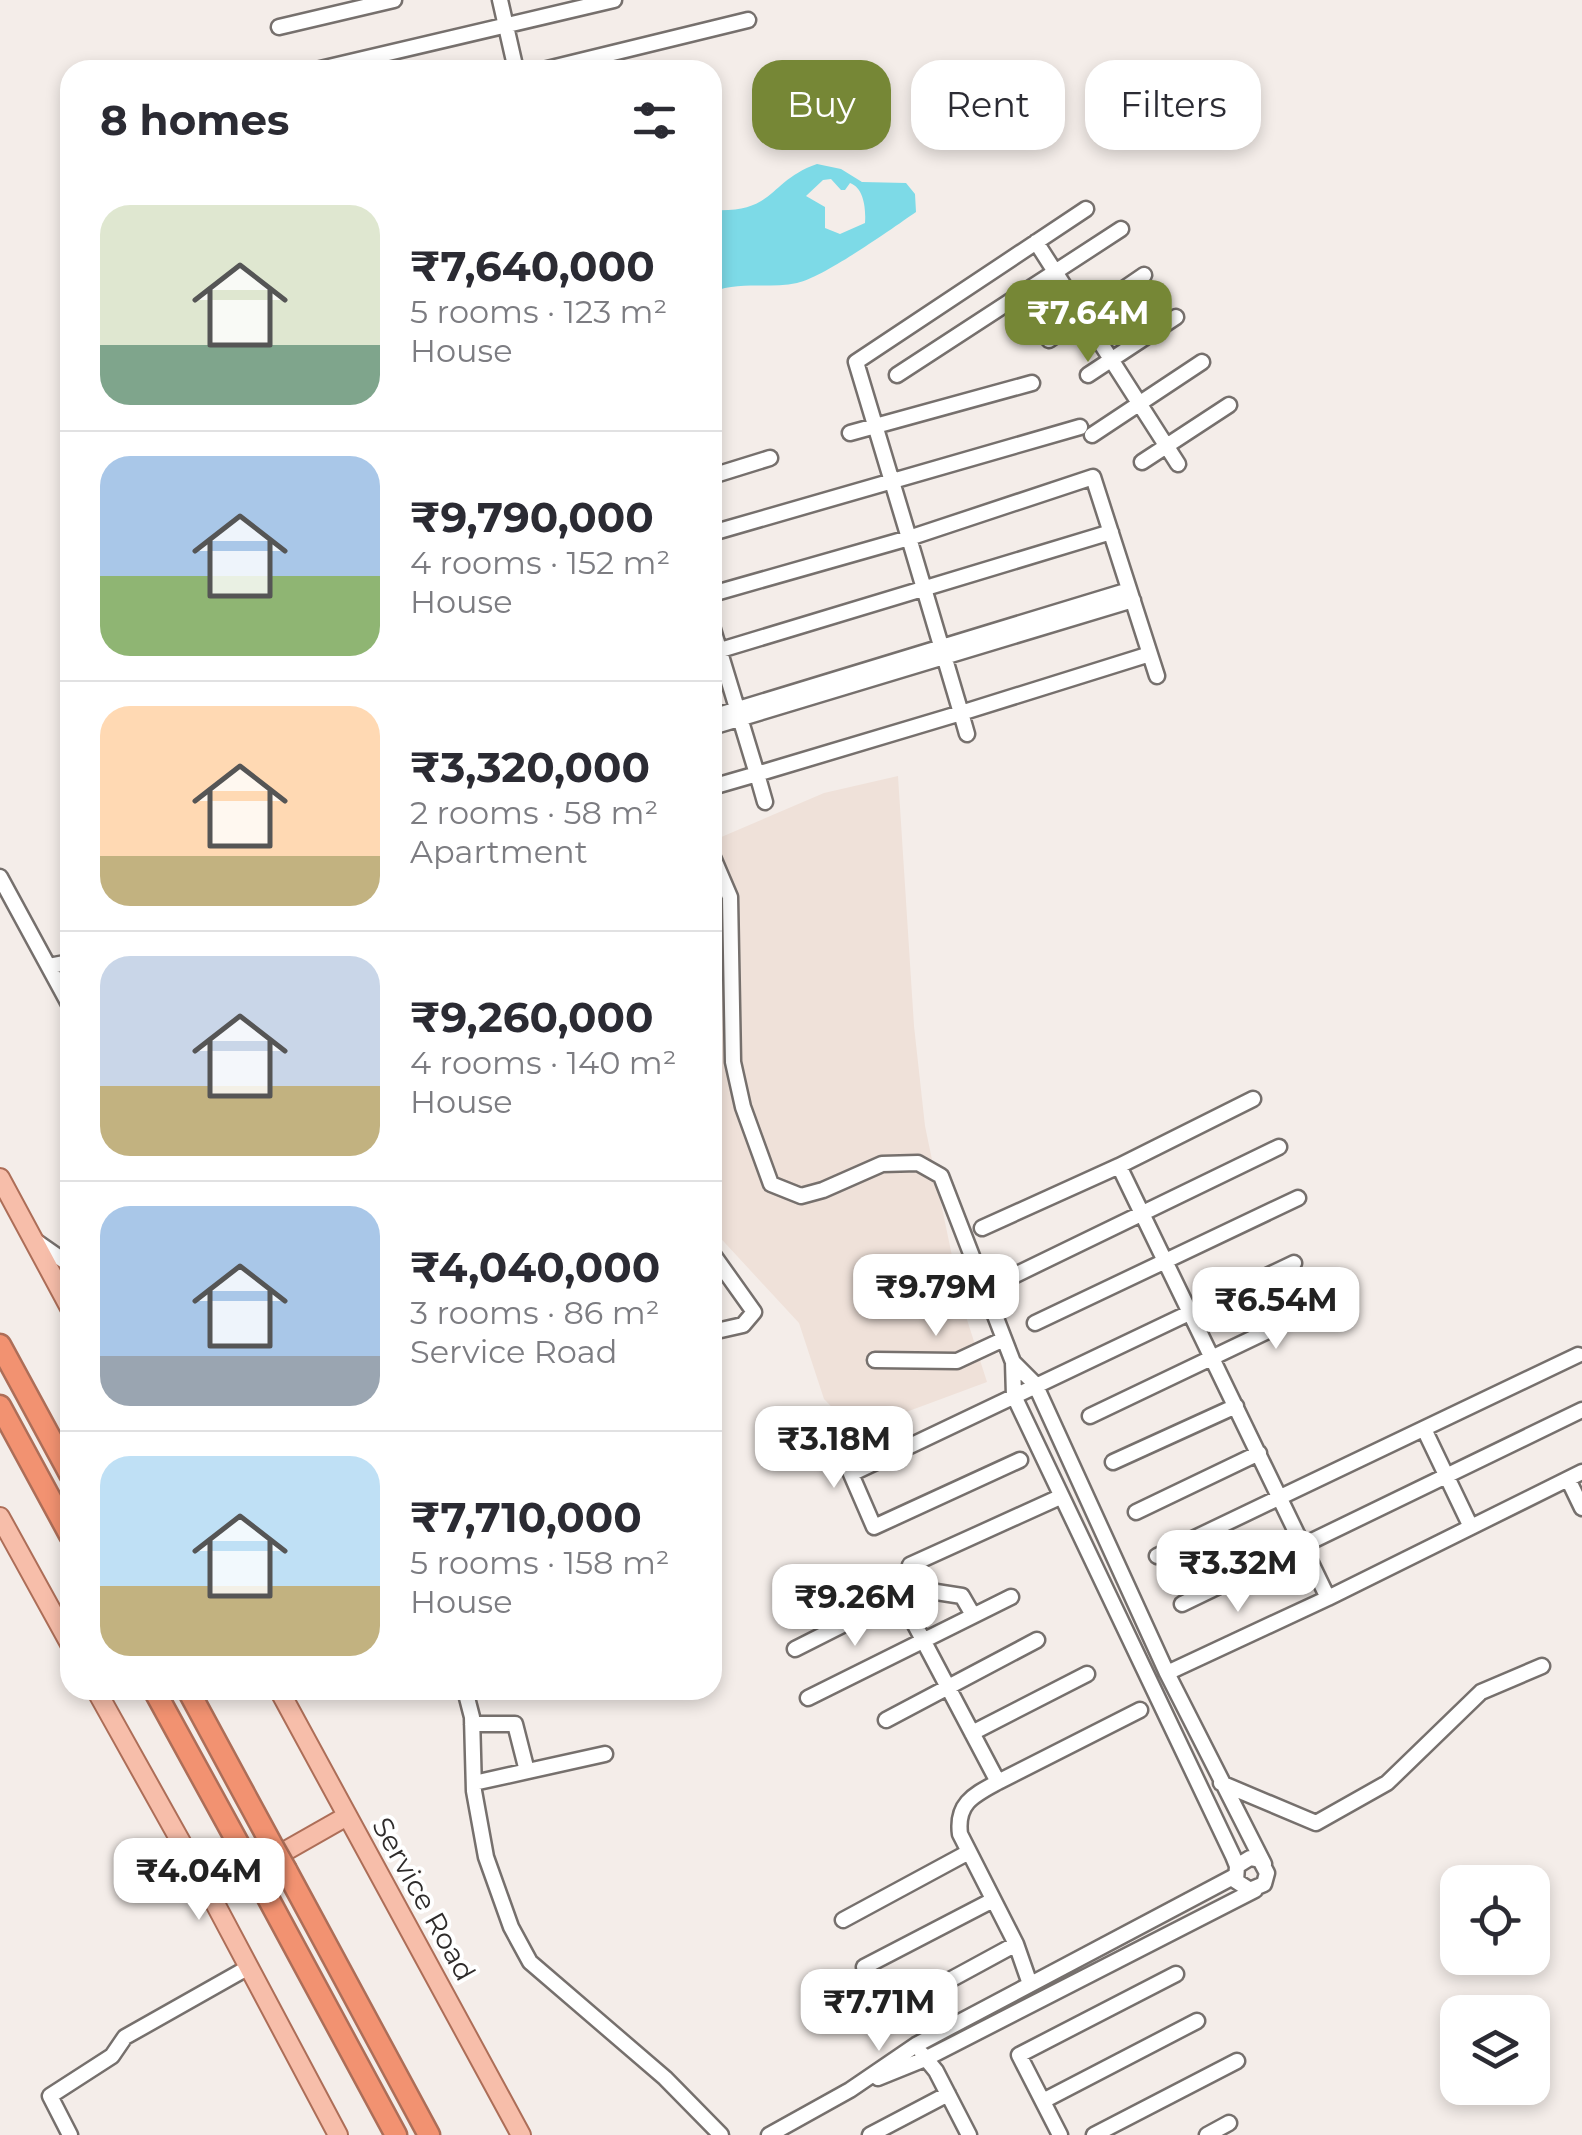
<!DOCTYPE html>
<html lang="en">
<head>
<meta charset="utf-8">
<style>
  :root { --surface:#fff; --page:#f2f2f3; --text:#2b2b33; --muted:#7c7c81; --line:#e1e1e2; --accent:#768736 }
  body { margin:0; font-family:Montserrat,sans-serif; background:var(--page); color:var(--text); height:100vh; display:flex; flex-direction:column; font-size:38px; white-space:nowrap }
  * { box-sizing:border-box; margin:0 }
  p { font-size:32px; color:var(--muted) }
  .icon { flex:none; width:55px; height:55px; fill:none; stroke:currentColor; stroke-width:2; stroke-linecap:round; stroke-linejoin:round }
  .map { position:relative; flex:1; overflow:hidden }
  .details { position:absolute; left:60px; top:60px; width:662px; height:1640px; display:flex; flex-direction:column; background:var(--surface); border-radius:30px; box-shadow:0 5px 15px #0003 }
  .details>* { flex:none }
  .guide { position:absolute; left:752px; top:60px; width:678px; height:90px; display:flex; gap:20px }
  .fabs { position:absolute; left:1440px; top:1865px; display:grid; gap:20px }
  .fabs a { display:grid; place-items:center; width:110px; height:110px; border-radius:20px; background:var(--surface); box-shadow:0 5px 15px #0003; font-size:50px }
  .price { position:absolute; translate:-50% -85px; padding:0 22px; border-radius:20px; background:#fff; color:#222; font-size:32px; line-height:65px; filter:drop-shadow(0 2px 5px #0008) }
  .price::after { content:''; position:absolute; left:50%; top:60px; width:30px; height:22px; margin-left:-15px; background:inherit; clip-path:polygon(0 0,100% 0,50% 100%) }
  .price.active { background:var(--accent); color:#fff }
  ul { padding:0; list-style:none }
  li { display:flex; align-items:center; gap:30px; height:250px; padding:0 40px }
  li+li { border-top:2px solid var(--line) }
  li span { display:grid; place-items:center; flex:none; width:280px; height:200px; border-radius:30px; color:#555 }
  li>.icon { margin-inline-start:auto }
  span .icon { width:120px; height:120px; fill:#fffc; stroke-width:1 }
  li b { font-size:42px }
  h2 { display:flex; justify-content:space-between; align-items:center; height:120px; padding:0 40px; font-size:42px }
  .tag { padding:0 35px; border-radius:30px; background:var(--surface); box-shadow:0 5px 15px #0003; font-size:35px; line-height:90px }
  .tag.active { background:var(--accent); color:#fff }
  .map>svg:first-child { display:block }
  .built { fill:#efe1d9 }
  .water { fill:#7ddae7; fill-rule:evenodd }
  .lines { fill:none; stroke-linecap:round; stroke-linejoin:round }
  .minor-casing { stroke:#76706d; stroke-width:19 }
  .major-casing { stroke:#ad6e58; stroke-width:22 }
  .highway-casing { stroke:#ad6e58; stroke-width:25 }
  .minor { stroke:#fff; stroke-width:14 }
  .major { stroke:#f7beaa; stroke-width:18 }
  .highway { stroke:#f29271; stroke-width:20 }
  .highway-bridge-casing { stroke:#ad6e58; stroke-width:25; stroke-linecap:butt }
  .highway-bridge { stroke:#f29271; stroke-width:20 }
  .labels { text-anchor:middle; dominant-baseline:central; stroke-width:8; stroke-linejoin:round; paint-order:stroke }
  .street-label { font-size:28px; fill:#2e2b2a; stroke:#fff }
</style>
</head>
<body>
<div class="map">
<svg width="1582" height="2135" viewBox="0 0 1582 2135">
  <rect width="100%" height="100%" fill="#f4ede9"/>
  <path class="built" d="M898,776L914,1026L925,1126L962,1304L987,1382L855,1431L824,1399L799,1323L713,1230L712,841L824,793Z"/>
  <path class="water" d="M817,164L841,169L862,182L906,183L915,194L916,212C890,230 824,277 797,283C769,289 738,281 713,292V210C776,213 768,181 817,164ZM831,179L841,190H845L850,183C864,188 866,209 865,223L840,234L825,228V207L806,196L823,180Z"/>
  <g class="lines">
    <g class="minor-casing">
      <path id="minor" d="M500,0L516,70
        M279,27L394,0
        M316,70L614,0
        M543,70L748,20
        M1036,242L1178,464
        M1049,340L1144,275
        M897,375L1121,229
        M1088,375L1176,317
        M850,433L1032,383
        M1092,435L1202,362
        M1142,462L1229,405
        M712,476L770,458
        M712,533L1080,427
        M712,594L909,538L856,362L1086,209
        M712,626L757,774L961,713L909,538L1093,477L1157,676
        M714,652L1111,532
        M712,717L1129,590
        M712,727L1133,600
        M967,734L961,713L1150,654
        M712,787L757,774L765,802
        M712,855L730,897L733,1062L743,1107L771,1184L801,1196L823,1190L882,1164L918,1163L941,1176L1013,1362L1035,1384L1167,1673L1264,1864
        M0,877L70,1006
        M49,966L70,962
        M1119,1166L1328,1598
        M982,1228L1119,1166L1253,1099
        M37,1242L70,1265
        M712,1253L754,1312L743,1325L712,1332
        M1009,1278L1279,1147
        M1035,1323L1298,1198
        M875,1360L957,1361L1002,1340
        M1013,1362L1014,1396L1233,1856L1237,1866L1236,1881L1250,1890L1264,1884L1267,1873L1260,1860L1250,1858L1237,1866
        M1090,1416L1320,1306
        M1424,1429L1470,1525
        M1020,1460L874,1527L851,1474L1294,1263
        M1113,1462L1236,1406
        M1568,1479L1582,1508
        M1136,1512L1259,1453
        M1157,1556L1578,1355
        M910,1565L1060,1497
        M894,1585L998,1782C974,1795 956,1803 960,1834L1016,1944L1030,1984
        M917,1589L962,1596L973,1615
        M1182,1604L1582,1410
        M795,1649L900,1596
        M1167,1673L1328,1598L1582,1472
        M465,1690L472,1717L474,1791L486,1857L511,1927L530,1962L665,2078L721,2135
        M808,1698L1011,1597
        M886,1720L1037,1640
        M472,1724H515L527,1771
        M972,1733L1087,1674
        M998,1782L1140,1710
        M474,1783L605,1754
        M1221,1783L1316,1823L1387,1783L1481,1692L1542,1666
        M843,1920L967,1853
        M864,1967L993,1900
        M891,2012L1016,1944
        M922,2054L936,2071L969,2135
        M878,2078L925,2059L1255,1890
        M1043,2101L1197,2021
        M70,2135L50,2096L112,2056L125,2037L249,1967
        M769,2135L850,2090L916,2045L1235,1876
        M870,2135L948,2094
        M1060,2135L1019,2055L1176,1974
        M1094,2135L1237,2061
        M1207,2135L1229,2123"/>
    </g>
    <g class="major-casing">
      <path id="major" d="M0,1178L70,1308
        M0,1517L70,1644
        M96,1690L210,1894L338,2135
        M279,1690L521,2135
        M210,1894L347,1816"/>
    </g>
    <g class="highway-casing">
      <path id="highway" d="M0,1345L70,1474
        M0,1406L70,1535
        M154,1690L244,1854
        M188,1690L273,1847
        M286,1870L429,2135
        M261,1885L396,2135"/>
    </g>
    <use href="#minor" class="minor"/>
    <use href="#major" class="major"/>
    <use href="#highway" class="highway"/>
    <g class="highway-bridge-casing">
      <path id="highway-bridge" d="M273,1847L286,1870
        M244,1854L261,1885"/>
    </g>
    <use href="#highway-bridge" class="highway-bridge"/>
  </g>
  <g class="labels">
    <g class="street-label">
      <text transform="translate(424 1899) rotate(61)">Service Road</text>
    </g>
  </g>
</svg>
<div class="fabs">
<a><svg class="icon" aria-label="locate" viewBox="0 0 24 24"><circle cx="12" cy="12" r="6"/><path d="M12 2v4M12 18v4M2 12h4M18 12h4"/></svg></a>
<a><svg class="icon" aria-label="layers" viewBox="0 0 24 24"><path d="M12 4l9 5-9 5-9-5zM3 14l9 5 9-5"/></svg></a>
</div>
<b class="price active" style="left:1088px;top:365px">₹7.64M</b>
<b class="price" style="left:936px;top:1339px">₹9.79M</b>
<b class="price" style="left:1276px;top:1352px">₹6.54M</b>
<b class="price" style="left:834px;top:1491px">₹3.18M</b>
<b class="price" style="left:1238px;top:1615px">₹3.32M</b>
<b class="price" style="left:855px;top:1649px">₹9.26M</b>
<b class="price" style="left:199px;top:1923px">₹4.04M</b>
<b class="price" style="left:879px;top:2054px">₹7.71M</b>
<div class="guide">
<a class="tag active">Buy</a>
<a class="tag">Rent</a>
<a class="tag">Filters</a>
</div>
<section class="details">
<h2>8 homes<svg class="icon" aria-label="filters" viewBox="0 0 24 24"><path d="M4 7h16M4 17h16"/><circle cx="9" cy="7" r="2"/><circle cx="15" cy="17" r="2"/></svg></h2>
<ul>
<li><span style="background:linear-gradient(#dfe7d0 70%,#7fa58c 0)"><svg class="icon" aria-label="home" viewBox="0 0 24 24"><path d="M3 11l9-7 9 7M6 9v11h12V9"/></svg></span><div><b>₹7,640,000</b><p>5 rooms · 123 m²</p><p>House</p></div></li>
<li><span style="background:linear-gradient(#a9c7e8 60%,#8fb573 0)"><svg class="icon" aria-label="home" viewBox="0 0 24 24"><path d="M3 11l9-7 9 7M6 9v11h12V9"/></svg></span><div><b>₹9,790,000</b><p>4 rooms · 152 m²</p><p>House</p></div></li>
<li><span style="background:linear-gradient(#ffd9b3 75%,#c2b280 0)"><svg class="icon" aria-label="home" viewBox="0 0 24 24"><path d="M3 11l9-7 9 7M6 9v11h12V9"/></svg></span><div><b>₹3,320,000</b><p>2 rooms · 58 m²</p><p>Apartment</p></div></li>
<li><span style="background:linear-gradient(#c9d6e8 65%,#c2b280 0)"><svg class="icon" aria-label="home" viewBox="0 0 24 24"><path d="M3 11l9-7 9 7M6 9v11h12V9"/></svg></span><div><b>₹9,260,000</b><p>4 rooms · 140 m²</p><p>House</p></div></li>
<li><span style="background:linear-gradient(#a9c7e8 75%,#9aa5b1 0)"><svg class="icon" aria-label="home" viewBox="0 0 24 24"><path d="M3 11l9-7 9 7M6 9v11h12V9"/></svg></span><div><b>₹4,040,000</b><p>3 rooms · 86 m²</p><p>Service Road</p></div></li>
<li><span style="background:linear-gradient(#bfe0f5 65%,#c2b280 0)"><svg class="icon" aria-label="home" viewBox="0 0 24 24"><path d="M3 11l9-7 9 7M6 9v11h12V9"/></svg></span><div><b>₹7,710,000</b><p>5 rooms · 158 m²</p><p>House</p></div></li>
</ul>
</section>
</div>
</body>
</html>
